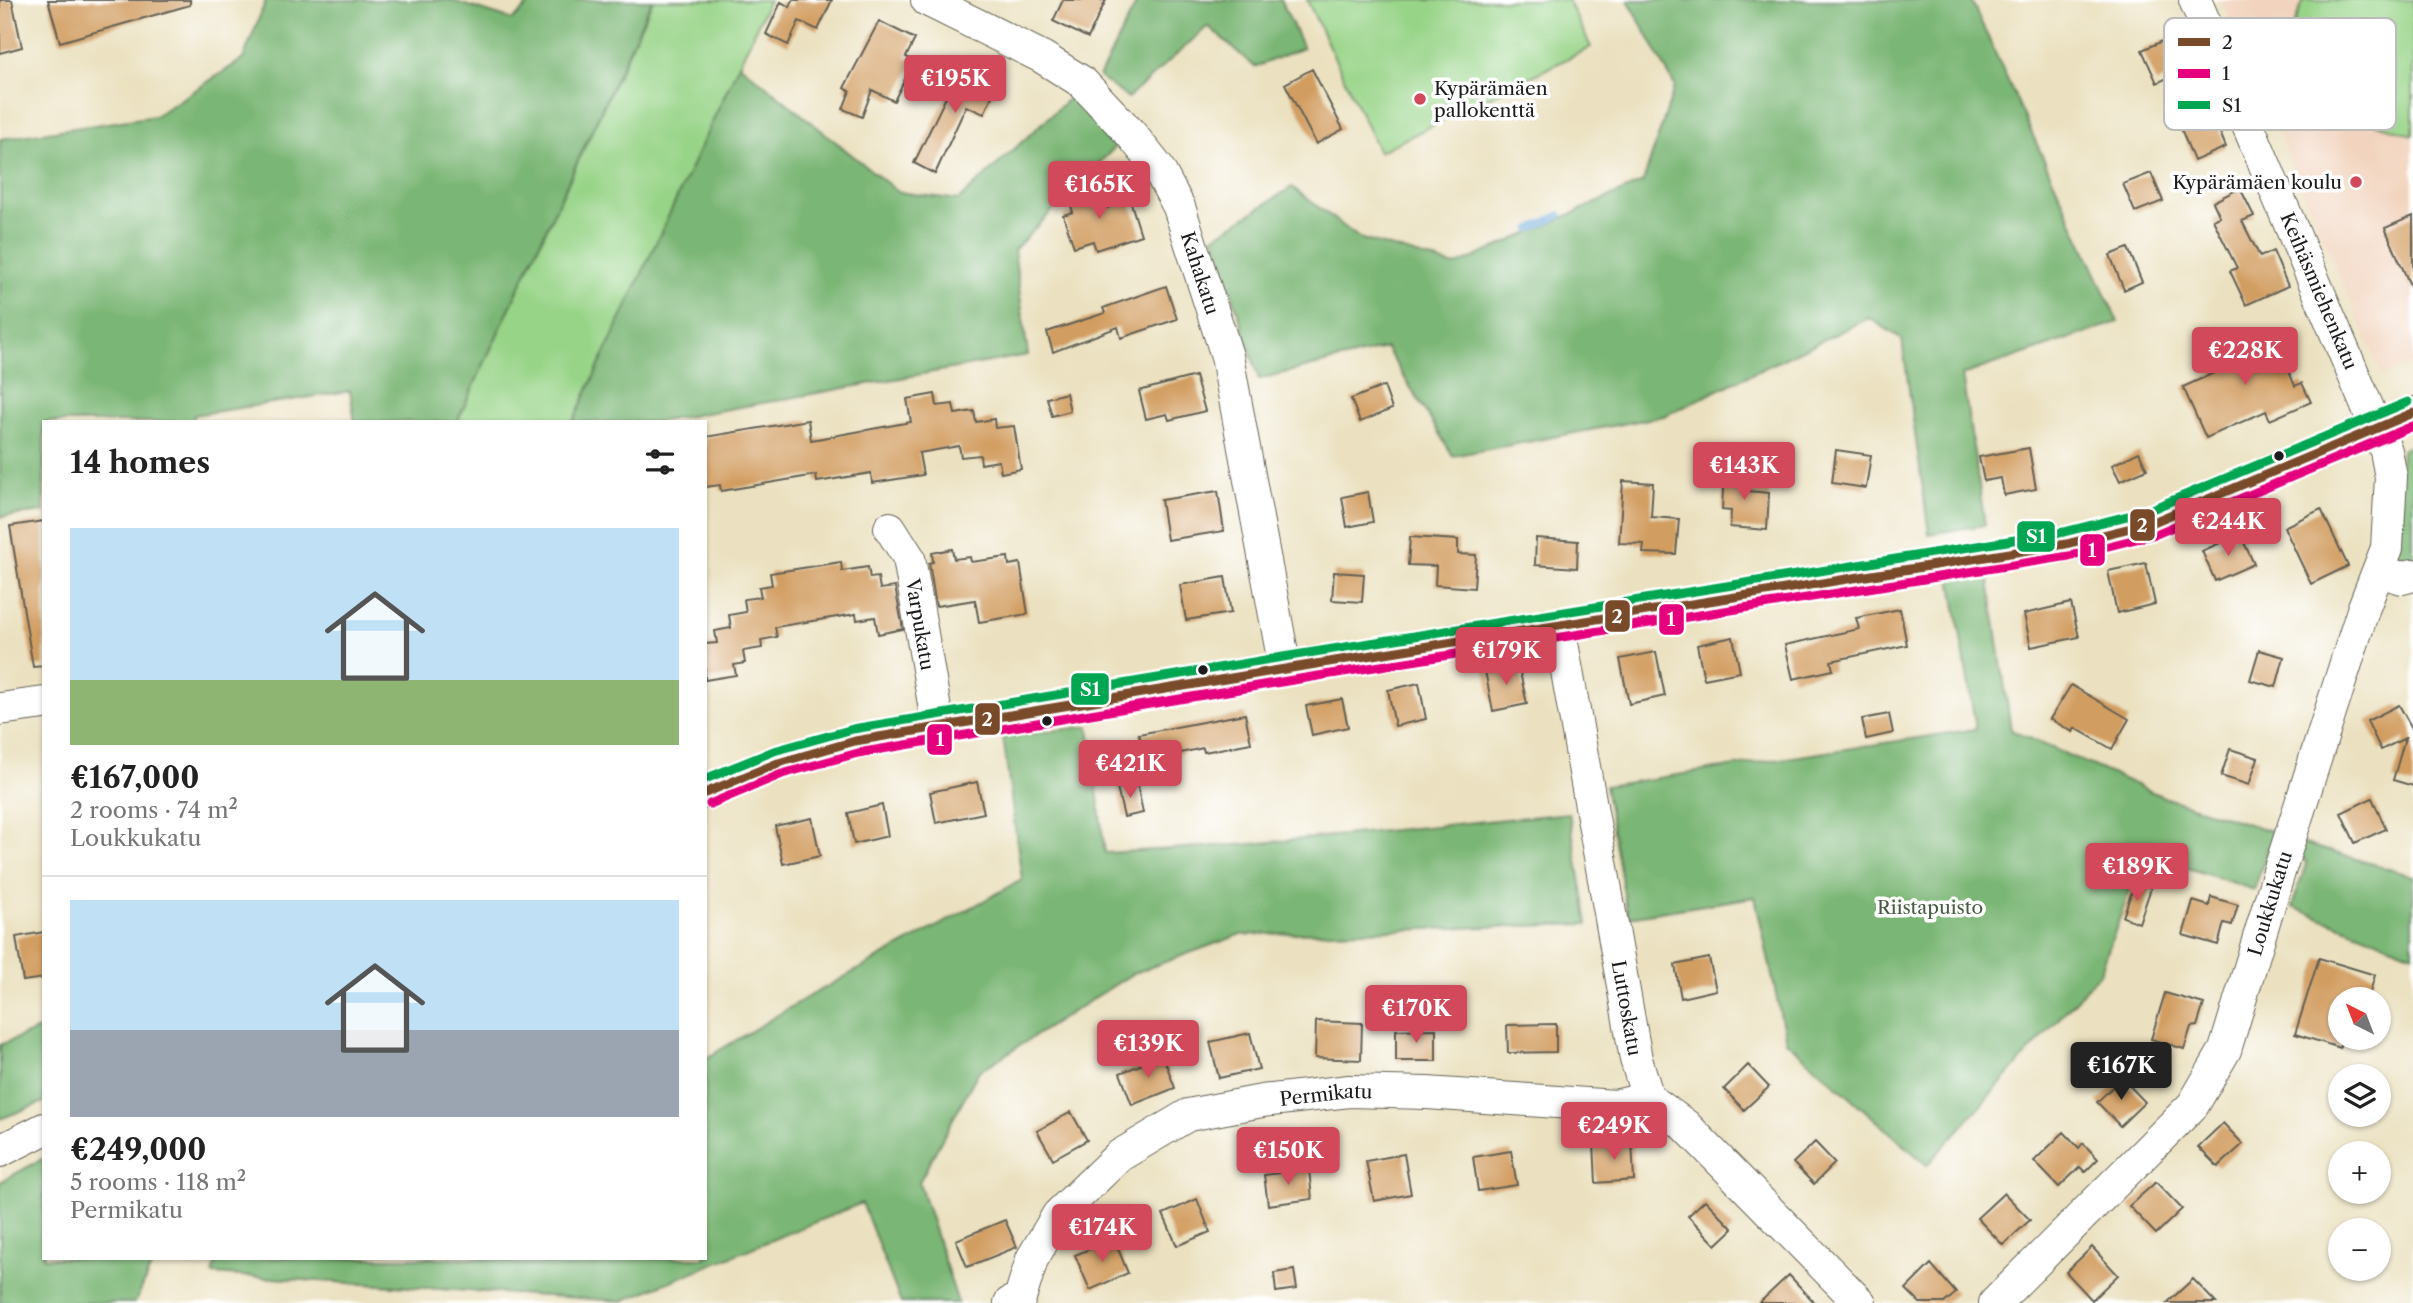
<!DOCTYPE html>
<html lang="en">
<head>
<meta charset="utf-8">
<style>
  :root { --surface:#fff; --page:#f6f6f6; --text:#222; --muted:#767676; --line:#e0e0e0; --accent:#d1495b }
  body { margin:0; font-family:"Libre Caslon Text",serif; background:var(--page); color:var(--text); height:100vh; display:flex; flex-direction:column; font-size:26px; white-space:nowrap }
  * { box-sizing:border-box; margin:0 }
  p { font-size:23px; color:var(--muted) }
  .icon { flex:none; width:38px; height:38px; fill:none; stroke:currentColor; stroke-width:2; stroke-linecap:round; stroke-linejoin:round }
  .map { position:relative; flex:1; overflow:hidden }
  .side { position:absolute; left:42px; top:420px; width:665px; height:840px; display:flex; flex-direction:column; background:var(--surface); border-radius:0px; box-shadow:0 2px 5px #0004 }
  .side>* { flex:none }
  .needle { width:46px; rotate:318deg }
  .fabs { position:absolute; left:2328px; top:987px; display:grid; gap:14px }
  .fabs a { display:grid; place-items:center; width:63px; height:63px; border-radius:50%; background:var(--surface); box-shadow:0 2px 5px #0004; font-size:35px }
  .price { position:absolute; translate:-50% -60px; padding:0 16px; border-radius:7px; background:var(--accent); color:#fff; font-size:23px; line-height:46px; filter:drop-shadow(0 2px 4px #0008) }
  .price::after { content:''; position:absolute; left:50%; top:42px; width:21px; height:16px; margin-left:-10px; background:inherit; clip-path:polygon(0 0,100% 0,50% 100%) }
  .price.on { background:#222; color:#fff }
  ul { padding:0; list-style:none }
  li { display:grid; align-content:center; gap:14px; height:371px; padding:0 28px }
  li+li { border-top:2px solid var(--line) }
  li span { display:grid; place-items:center; height:217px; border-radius:0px; color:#555 }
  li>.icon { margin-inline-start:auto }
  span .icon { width:126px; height:126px; fill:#fffc; stroke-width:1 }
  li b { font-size:30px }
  h2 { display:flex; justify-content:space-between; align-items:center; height:84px; padding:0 28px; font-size:30px }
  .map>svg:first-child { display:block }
  .built { fill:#f2d4be }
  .green { fill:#98d488; stroke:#5a7852; stroke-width:2 }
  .forest { fill:#7ab674; stroke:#4b6948; stroke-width:2 }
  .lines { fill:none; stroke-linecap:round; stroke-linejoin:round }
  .stream { stroke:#64a3d6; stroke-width:7 }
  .building { fill:#d29d61 }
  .minor-casing { stroke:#646155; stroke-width:34 }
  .minor { stroke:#fff; stroke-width:32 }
  .bus-1-casing { stroke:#fff; stroke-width:14 }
  .bus-2-casing { stroke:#fff; stroke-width:14 }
  .bus-3-casing { stroke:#fff; stroke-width:14 }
  .bus-1 { stroke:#7a4b2a; stroke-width:9 }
  .bus-2 { stroke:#e5007d; stroke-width:9 }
  .bus-3 { stroke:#00a651; stroke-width:9 }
  .poi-dot { fill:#d1495b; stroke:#fff; stroke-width:2.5 }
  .bus-dot { fill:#1c1c1c; stroke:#fff; stroke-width:2.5 }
  .labels { text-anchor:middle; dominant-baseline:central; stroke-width:7; stroke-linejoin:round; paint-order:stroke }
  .poi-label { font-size:19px; fill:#1c1c1c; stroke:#fff; text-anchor:start }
  .street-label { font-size:19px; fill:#1c1c1c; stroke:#fff }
  .park-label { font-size:19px; fill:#475c42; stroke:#fff }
  .key { fill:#fff; stroke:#bbb; stroke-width:2 }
  .key-label { font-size:19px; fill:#1c1c1c }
  .line-badge { stroke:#fff; stroke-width:2.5 }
  .badge-label { font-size:19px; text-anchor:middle; font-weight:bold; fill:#fff }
</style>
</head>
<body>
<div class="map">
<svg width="2413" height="1303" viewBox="0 0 2413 1303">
  <rect width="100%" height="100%" fill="#fff"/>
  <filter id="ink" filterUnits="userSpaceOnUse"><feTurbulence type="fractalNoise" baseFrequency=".0143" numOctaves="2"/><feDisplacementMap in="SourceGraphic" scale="14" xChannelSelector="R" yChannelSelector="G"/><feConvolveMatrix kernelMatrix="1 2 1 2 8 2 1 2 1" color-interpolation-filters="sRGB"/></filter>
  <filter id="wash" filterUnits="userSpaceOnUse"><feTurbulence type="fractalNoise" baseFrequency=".00686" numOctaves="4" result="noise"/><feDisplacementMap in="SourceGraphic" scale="28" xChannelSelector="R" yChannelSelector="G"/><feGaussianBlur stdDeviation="1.57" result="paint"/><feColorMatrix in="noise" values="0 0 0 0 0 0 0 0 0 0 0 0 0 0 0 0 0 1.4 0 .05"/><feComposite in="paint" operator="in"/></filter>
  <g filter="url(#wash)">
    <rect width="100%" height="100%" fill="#ebe1c0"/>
    <path class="built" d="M2221,0H2413V363L2382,376Z"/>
    <path class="green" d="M653,0H769L573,422H457Z
      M1307,0H1568L1591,47L1379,152Z
      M2304,0H2413V135L2311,104L2307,85H2288L2274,74Z"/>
    <path class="forest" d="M266,0H450L513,20L533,0H652L457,422H355L350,391L194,415L193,422H44V512L0,517V139L155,116L243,59Z
      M1138,0H1281L1303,48L1255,67L1208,26L1128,98L1099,77Z
      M1628,0H1971L2118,322L1962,375L1985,525L1929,534L1902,339L1869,318L1664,416L1453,456L1386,348L1259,379L1214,237L1292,187L1359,238L1455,266L1643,182L1675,86Z
      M739,64L898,192L959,200L1076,92L1123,139L1014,250L1028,355L657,422H573Z
      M2413,445V566L2407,567L2394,557L2401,449Z
      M1988,573L2011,730L2166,798L2274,832L2254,890L2143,853L2100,973L1927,1165L1786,1041L1755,897L1628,917L1605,786L1976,729L1951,578Z
      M1089,726L1105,853L1250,844L1569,813L1588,924L1239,935L1132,974L978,1072L919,1182L958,1303H901L862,1203L622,1301L212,1274L218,1258H705V1059L804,999L1022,880L1003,737Z
      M2302,843L2413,876V954L2292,907L2307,861L2298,855Z
      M44,1027V1102L0,1119V1045Z
      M44,1158V1258H155L135,1303H0V1182Z"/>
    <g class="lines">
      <path class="stream" d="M1531,229L1560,215"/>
    </g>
    <g id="blocks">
      <path class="building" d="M0,0H12L22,47L0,53Z
        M48,0H190V5L60,42Z
        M793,0H832L818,30L799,21L788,45L766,34L781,2L790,7Z
        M1063,0H1106L1088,38L1053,21Z
        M879,21L915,39L906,57L914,61L894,101L872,90L862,117L843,109L850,91L844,88Z
        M2176,35L2191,67L2157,83L2142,50Z
        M961,66L998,83L984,114L966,106L935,174L914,163Z
        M1312,69L1343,129L1316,144L1285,84Z
        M2212,113L2226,147L2194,161L2180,126Z
        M2151,173L2163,201L2135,212L2123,184Z
        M1089,186L1098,211L1130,200L1141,235L1096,250L1093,241L1074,247L1063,215L1073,212L1067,194Z
        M2240,188L2254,216L2242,221L2260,257L2273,251L2288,286L2246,305L2230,271L2237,268L2213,220L2220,217L2213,202Z
        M2413,216V292L2385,228Z
        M2128,248L2142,282L2124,290L2110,255Z
        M1166,286L1177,319L1121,338L1118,327L1053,352L1047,332L1105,313L1103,308Z
        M2272,332L2295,386L2302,383L2311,402L2270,420L2266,411L2206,438L2183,387L2214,373L2209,360Z
        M1195,376L1205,411L1169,420L1167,414L1146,419L1139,391Z
        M1384,386L1392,409L1360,422L1351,399Z
        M1066,393L1070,411L1052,416L1047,398Z
        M935,394L937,406L953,404L955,414L974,411L976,422L994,419L995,428L1014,426L1021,469L1001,473L999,461L981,464L980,455L961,457L959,446L919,453L923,475L872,483L871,473L817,482L816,475L721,491L720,485L705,487V437L808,420L811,440L911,422L907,399Z
        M2029,448L2036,489L2004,495L2001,478L1984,481L1979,457Z
        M1836,450L1871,455L1866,488L1832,483Z
        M2139,452L2147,469L2120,481L2112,465Z
        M1724,469L1749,471L1748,491L1769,493L1767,530L1730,527L1731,511L1722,510Z
        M1623,481L1653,483L1651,517L1679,519L1676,554L1643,553L1644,544L1619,543Z
        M1218,491L1224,531L1167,540L1161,500Z
        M1368,492L1373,522L1347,527L1342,497Z
        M2321,509L2348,566L2311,584L2284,527Z
        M44,521V666L33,667L10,526Z
        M2240,534L2254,564L2215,581L2202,551Z
        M1410,537L1458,540V554L1476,555L1474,588L1435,585L1436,566L1408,565Z
        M1536,538L1578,541L1577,568L1535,565Z
        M952,549L954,559L970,557L971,562L1008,557L1009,565L1020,563L1028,614L979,622L975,600L936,606L929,563L933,562L932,553Z
        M841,562L842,571L868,567L870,578L878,577L880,589L895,587L903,629L878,634L875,617L857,620L856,614L775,627L777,637L761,640L762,648L743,651L745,663L734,665L736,675L705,680V644L717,643L715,631L731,628L729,615L746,612L744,599L761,597L759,587L772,585L770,573Z
        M2146,563L2155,604L2117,613L2108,571Z
        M1334,572L1364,574L1362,602L1332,600Z
        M1225,577L1231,613L1186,620L1180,585Z
        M2071,603L2079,637L2031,647L2024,614Z
        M1900,609L1907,645L1831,661L1833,670L1793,679L1785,645L1859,629L1856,618Z
        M1733,637L1740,672L1704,679L1697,645Z
        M2259,650L2284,657L2276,687L2250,680Z
        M1656,652L1665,696L1629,704L1620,659Z
        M1518,663L1527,704L1493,711L1485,671Z
        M1419,683L1426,719L1395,726L1388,690Z
        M2071,685L2129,719L2112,749L2075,728L2073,732L2050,719Z
        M1342,699L1348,727L1312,735L1306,706Z
        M2399,705L2413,730V786L2393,780L2405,738L2381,750L2367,721Z
        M1245,714L1251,743L1204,752L1203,748L1145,761L1139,734Z
        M1889,714L1893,733L1866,739L1862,719Z
        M2230,749L2258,758L2249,785L2221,776Z
        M977,782L984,813L936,823L930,792Z
        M1137,784L1143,813L1124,817L1117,788Z
        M2372,798L2386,829L2355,843L2341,813Z
        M882,805L888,836L854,844L848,813Z
        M812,818L820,856L783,864L775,826Z
        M2135,882L2151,888L2139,923L2123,917Z
        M2211,897L2238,905L2232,925L2224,923L2218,945L2183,935L2193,901L2209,906Z
        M44,932V978L23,981L16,937Z
        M1709,958L1716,990L1681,998L1675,965Z
        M2319,958L2375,975L2368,999H2340V1048L2295,1034Z
        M2165,993L2204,1004L2197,1026L2191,1027L2184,1049L2151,1039Z
        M1316,1021L1362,1023L1361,1060L1315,1058Z
        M1556,1024V1052L1508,1053L1507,1025Z
        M1436,1029V1061H1396V1030Z
        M1250,1033L1259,1069L1219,1078L1210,1042Z
        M1163,1056L1175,1088L1132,1105L1120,1073Z
        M1748,1065L1769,1087L1744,1110L1724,1089Z
        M2122,1078L2145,1102L2120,1126L2097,1102Z
        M1071,1112L1087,1140L1053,1159L1037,1131Z
        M2223,1123L2243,1144L2218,1167L2198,1147Z
        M2064,1132L2079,1148L2083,1143L2098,1159L2085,1172L2080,1167L2059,1187L2034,1161Z
        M1632,1141L1634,1180L1596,1183L1594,1143Z
        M1815,1142L1835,1163L1814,1184L1793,1163Z
        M1511,1151L1517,1185L1478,1191L1473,1157Z
        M1404,1154L1411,1194L1374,1201L1366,1161Z
        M1309,1169L1312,1199L1268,1205L1264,1175Z
        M2156,1182L2182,1209L2156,1234L2129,1206Z
        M2004,1193L2030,1220L2003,1245L1977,1218Z
        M1197,1199L1210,1232L1177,1246L1163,1214Z
        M1705,1200L1733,1229L1716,1245L1688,1216Z
        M1005,1220L1017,1247L967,1267L956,1240Z
        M1114,1239L1128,1273L1090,1290L1075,1255Z
        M2092,1247L2118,1275L2092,1300L2066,1272Z
        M1931,1264L1956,1293L1944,1303H1920L1906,1289Z
        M1294,1270L1297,1289L1276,1292L1274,1273Z
        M1789,1275L1815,1303H1759Z
        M2193,1279L2216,1303H2167Z"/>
    </g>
  </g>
  <g filter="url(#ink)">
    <use href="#blocks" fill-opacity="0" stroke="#646155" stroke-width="2"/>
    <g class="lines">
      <g class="minor-casing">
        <g id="minor">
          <path id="s1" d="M927,0L1042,57L1082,82L1131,134L1158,168L1179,207L1227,356L1285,669"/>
          <path id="s2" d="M890,528L909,558L938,727"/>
          <path d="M2379,571L2402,578L2413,575"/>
          <path id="s3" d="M1559,626L1636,1059L1648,1098L1685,1125L1860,1303"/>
          <path d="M0,709L44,703"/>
          <path d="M705,793C753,769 803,754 855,741L1285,669L2066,544L2151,523L2413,413"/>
          <path d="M0,1151L44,1129"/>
          <path id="s4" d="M1010,1303L1020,1298L1032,1259L1058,1215L1119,1156L1188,1115L1262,1101L1349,1091L1427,1093L1615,1106L1648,1098"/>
          <path id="s5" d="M1995,1303L2193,1105L2225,1050L2278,875L2364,607L2387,548L2391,477L2386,451L2195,0"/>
        </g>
      </g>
      <use href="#minor" class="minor"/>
      <g class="bus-1-casing">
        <path id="bus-1" d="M705,793L778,763L855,741L1285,669L2066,544L2151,523L2413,413"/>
      </g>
      <g class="bus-2-casing">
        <path id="bus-2" d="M710,804L782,774L858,753L1287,681L2069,556L2156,534L2413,426"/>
      </g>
      <g class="bus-3-casing">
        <path id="bus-3" d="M705,779L774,751L853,729L1283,657L2064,532L2147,511L2408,402"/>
      </g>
      <use href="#bus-1" class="bus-1"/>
      <use href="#bus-2" class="bus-2"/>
      <use href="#bus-3" class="bus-3"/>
    </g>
  </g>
  <g class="poi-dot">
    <circle cx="1420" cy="99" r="7"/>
    <circle cx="2356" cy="182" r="7"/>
  </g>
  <g class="bus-dot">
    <circle cx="2279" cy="456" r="6"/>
    <circle cx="1203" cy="670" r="6"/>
    <circle cx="1047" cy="721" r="6"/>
  </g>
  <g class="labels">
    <g class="poi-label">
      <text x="1434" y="88">Kypärämäen<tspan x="1434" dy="22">pallokenttä</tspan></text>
      <text x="2342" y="182" text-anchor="end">Kypärämäen koulu</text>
    </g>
    <g class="street-label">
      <text stroke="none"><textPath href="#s1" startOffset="404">Kahakatu</textPath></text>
      <text transform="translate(2319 291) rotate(67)">Keihäsmiehenkatu</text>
      <text stroke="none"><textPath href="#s2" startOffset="103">Varpukatu</textPath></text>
      <text stroke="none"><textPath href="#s5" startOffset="497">Loukkukatu</textPath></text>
      <text stroke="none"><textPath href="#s3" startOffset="388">Luttoskatu</textPath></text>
      <text stroke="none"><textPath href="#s4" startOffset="408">Permikatu</textPath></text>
    </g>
    <g class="park-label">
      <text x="1930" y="907">Riistapuisto</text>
    </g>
  </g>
  <rect x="2164" y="18" width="232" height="112" rx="10" class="key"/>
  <rect x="2178" y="38" width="32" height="8" fill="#7a4b2a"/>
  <rect x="2178" y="69" width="32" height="9" fill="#e5007d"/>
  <rect x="2178" y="101" width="32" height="8" fill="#00a651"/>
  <g class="key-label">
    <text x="2222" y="49">2</text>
    <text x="2222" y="80">1</text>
    <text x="2222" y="112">S1</text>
  </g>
  <g class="line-badge">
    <rect x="2129" y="508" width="27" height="34" rx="7" fill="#7a4b2a"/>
    <rect x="2016" y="520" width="40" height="33" rx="7" fill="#00a651"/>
    <rect x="2079" y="533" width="27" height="34" rx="7" fill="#e5007d"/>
    <rect x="1604" y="599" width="27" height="34" rx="7" fill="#7a4b2a"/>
    <rect x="1658" y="603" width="27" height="33" rx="7" fill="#e5007d"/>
    <rect x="1070" y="672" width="40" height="34" rx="7" fill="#00a651"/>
    <rect x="974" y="702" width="27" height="34" rx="7" fill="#7a4b2a"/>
    <rect x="926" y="723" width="27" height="33" rx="7" fill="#e5007d"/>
  </g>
  <g class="badge-label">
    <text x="2142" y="532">2</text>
    <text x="2036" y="543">S1</text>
    <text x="2092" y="557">1</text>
    <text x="1617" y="623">2</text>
    <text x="1671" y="626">1</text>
    <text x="1090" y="696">S1</text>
    <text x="987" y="726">2</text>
    <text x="940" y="746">1</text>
  </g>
</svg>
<div class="fabs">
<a><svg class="needle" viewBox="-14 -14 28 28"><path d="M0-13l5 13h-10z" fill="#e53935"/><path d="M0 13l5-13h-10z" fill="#767676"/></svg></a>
<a><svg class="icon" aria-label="layers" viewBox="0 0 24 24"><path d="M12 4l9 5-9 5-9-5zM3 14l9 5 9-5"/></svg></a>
<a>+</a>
<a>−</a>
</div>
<b class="price" style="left:955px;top:115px">€195K</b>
<b class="price" style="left:1099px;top:221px">€165K</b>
<b class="price" style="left:2245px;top:387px">€228K</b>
<b class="price" style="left:1744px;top:502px">€143K</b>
<b class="price" style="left:2228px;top:558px">€244K</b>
<b class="price" style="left:1506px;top:687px">€179K</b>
<b class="price" style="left:1130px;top:800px">€421K</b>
<b class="price" style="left:2137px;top:903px">€189K</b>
<b class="price" style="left:1416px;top:1045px">€170K</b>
<b class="price" style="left:1148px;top:1080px">€139K</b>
<b class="price on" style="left:2121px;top:1102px">€167K</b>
<b class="price" style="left:1614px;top:1162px">€249K</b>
<b class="price" style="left:1288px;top:1187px">€150K</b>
<b class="price" style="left:1102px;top:1264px">€174K</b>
<section class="side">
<h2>14 homes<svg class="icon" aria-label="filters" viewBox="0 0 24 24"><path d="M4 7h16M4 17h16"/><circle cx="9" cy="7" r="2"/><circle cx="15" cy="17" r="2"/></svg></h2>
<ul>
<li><span style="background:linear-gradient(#bfe0f5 70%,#8fb573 0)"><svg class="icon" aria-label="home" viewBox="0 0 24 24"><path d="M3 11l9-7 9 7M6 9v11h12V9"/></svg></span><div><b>€167,000</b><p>2 rooms · 74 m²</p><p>Loukkukatu</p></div></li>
<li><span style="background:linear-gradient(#bfe0f5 60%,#9aa5b1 0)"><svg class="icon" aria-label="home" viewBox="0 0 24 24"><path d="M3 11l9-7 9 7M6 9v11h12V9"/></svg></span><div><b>€249,000</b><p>5 rooms · 118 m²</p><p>Permikatu</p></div></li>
</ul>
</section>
</div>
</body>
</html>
